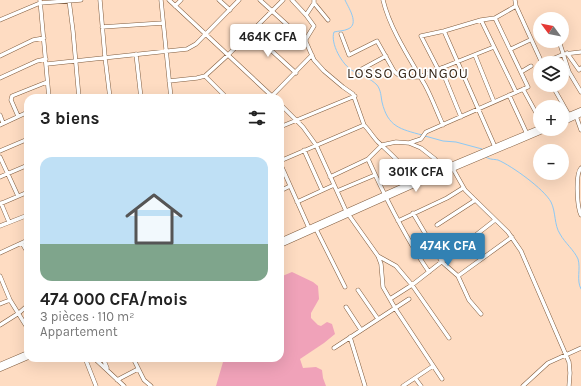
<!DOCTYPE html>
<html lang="fr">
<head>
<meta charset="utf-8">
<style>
  :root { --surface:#fff; --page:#f2f2f2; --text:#222; --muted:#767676; --accent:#3281b3 }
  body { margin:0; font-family:Karla,sans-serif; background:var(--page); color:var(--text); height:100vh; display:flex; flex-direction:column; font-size:15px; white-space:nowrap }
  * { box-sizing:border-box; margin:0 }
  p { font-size:13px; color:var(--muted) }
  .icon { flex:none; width:22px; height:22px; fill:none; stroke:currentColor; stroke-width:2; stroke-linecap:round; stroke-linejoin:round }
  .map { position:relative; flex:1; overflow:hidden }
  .side { position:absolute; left:24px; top:94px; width:260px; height:268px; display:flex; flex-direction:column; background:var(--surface); border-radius:12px; box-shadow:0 4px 16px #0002 }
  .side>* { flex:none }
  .needle { width:26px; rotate:302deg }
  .fabs { position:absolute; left:533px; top:12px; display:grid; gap:8px }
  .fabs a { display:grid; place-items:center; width:36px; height:36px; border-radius:50%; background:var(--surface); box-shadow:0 4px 16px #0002; font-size:20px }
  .price { position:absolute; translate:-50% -34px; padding:0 9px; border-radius:4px; background:#fff; color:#222; font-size:13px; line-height:26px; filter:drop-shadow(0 1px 2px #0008) }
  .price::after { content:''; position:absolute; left:50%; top:24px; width:12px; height:9px; margin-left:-6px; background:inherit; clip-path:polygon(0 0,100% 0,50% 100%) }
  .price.on { background:var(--accent); color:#fff }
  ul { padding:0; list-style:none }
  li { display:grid; align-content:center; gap:8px; height:212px; padding:0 16px }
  li span { display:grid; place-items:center; height:124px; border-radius:12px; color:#555 }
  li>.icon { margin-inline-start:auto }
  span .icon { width:72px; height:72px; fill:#fffc; stroke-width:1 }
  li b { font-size:17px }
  h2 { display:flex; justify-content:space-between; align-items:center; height:48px; padding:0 16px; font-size:17px }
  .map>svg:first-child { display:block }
  .green { fill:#f0a2b9 }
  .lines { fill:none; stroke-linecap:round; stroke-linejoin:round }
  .stream { stroke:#8cc9f5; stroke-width:1 }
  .minor-casing { stroke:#815d3f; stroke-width:4.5 }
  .major-casing { stroke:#815d3f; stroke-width:5.5 }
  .minor { stroke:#fff; stroke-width:3.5 }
  .major { stroke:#fff; stroke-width:4.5 }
  .labels { text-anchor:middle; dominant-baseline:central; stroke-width:3.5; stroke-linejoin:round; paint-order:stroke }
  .quarter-label { font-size:14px; letter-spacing:1px; fill:#37281b; stroke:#fff }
</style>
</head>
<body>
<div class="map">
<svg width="581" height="386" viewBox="0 0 581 386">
  <rect width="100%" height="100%" fill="#fedcc2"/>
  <path class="green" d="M292,272L313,282L318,286L319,299L311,313V318L318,325L321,326L327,322L332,324L335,334L324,343L300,359L303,368L316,367L322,370L323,378L326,386H216L223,362L222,358H280V277Z"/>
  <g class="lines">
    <path class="stream" d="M345,0C348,7 360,24 348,29C344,31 338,31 334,32C330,43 342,65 353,71C361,75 370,78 377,85C381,90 381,97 382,102C388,127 400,129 422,135
      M425,136L443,141L456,142L482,149
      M486,157C490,160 494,159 498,160C512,166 544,189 551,202C556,212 554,225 560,234C565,243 574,250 578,259C581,269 576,280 581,289"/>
    <g class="minor-casing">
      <path id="minor" d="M40,0L49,98
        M69,0L73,31L79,98
        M100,0L105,57L110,98
        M161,0L171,98
        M169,0L274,98
        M219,0L230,10
        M260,0L306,42L314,60L324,71L343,87L353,94L364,125
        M292,0L306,15L314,26L306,39V42
        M383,0C390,29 410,59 425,85C432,98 437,112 443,125
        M515,0L516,6L542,63
        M314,3L328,20
        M175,6L181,0
        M306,15L314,3V0
        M0,20L40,3L81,0
        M481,20L516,92
        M102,27L163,23
        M444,31L495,147
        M251,32L296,73
        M341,34L349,55L377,41L394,71L397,74L403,77H419L494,47
        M559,41L569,72L581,92
        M511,49L530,40
        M567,53L579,70L581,68
        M136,54L141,98
        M475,55L494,102
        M0,56L33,40L44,38
        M543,63L564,54L581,52
        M47,64L187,49L196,44L239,0
        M441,68L461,117
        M362,69L386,56
        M438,69L421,36L444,31L481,20L495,18L516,6
        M521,72L531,66
        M205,76L227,98
        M0,78L37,61L46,59
        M169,81L197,78L205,76L228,55L283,0
        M552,85L569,115
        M523,89L540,120
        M509,95L527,134
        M269,98L272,96L312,55
        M280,104L303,127L316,145L346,211L378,256L381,264L383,287L395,308L442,379
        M0,115L3,123
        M18,116L11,100L12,96L47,82
        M576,116L581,130
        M0,125L28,112
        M280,127L355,96
        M409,143L421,139L426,132L528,87L495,18
        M304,150L322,190
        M0,151L28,139
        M0,157L18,196
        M368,159C386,199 405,237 429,272
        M280,161L364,125C369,130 373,137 378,142C395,158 403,163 412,185
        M280,163L309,228
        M452,167L465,190L508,232L521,251L569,362L570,373L569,386
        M581,168C575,174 577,207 581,215
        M0,177L28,165
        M330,177L368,159L382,145L396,142L409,143L421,148L435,159L441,169
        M280,191L290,186
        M337,191L375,175
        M297,202L334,185
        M1,203L9,222
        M0,204L28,192
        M413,213L442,262L458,276L469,300L481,314
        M398,221L447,198L463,188
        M437,225L474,201
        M0,226L28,215
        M316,229L345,287
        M22,243L28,253
        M0,253L28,240
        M378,256L396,266L412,285L449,338
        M0,276L10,300L28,329
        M458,276L512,237
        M358,290L378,319
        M390,299L412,285L495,220
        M0,304L10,300
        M346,307L361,330
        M0,325L19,313L28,305
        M350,337L365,386
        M334,348L409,299
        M85,358L96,386
        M94,358L124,386
        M103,358L107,368
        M133,358L144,380L151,386
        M415,378L421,386
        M117,380L138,369
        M403,386L433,366
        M523,386L548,363L581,348"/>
    </g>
    <g class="major-casing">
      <path id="major" d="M562,118L581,110
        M562,123L581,114
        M280,241L451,165L540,128
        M280,245L412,186L547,129
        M0,365L28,353
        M0,369L28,357"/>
    </g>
    <use href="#minor" class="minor"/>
    <use href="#major" class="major"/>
  </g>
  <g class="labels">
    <g class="quarter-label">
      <text x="408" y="73">LOSSO GOUNGOU</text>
    </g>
  </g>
</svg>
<div class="fabs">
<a><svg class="needle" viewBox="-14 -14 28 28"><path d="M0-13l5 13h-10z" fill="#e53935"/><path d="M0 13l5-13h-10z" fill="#767676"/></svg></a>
<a><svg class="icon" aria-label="layers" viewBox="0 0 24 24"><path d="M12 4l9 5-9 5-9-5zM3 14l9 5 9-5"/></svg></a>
<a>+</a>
<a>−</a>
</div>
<b class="price" style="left:268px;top:58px">464K CFA</b>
<b class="price" style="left:416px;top:193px">301K CFA</b>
<b class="price on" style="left:448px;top:267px">474K CFA</b>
<section class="side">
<h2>3 biens<svg class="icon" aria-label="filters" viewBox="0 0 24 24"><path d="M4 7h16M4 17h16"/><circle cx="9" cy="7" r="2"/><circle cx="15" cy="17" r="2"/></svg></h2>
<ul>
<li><span style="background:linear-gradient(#bfe0f5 70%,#7fa58c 0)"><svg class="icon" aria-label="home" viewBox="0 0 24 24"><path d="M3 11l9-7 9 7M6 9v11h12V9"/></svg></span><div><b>474 000 CFA/mois</b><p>3 pièces · 110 m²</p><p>Appartement</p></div></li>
</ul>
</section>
</div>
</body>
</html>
